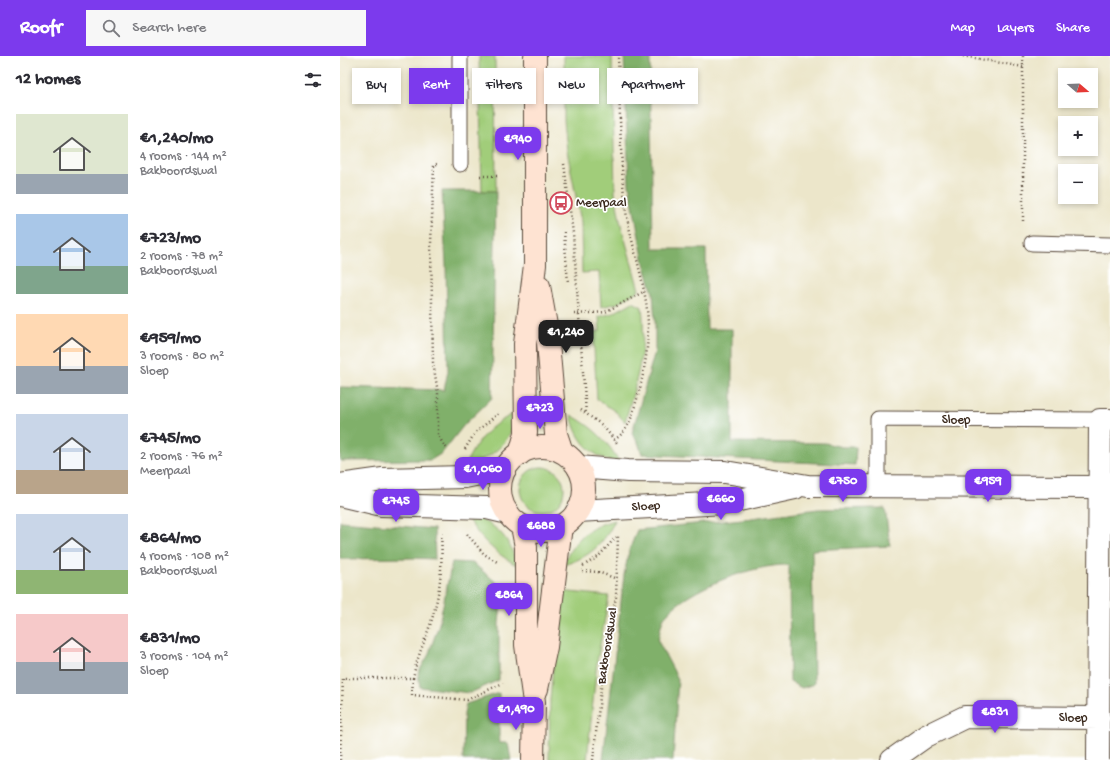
<!DOCTYPE html>
<html lang="en">
<head>
<meta charset="utf-8">
<style>
  :root { --surface:#fff; --page:#f7f7f7; --text:#2b2b33; --muted:#7c7c81; --accent:#7c3aed }
  body { margin:0; font-family:"Gochi Hand",sans-serif; background:var(--page); color:var(--text); height:100vh; display:flex; flex-direction:column; font-size:15px; white-space:nowrap }
  * { box-sizing:border-box; margin:0 }
  p { font-size:13px; color:var(--muted) }
  .icon { flex:none; width:22px; height:22px; fill:none; stroke:currentColor; stroke-width:2; stroke-linecap:round; stroke-linejoin:round }
  .map { position:relative; flex:1; overflow:hidden }
  .drawer { display:flex; flex-direction:column; background:var(--surface); width:340px }
  .drawer>* { flex:none }
  .guide { position:absolute; left:12px; top:12px; width:380px; height:36px; display:flex; gap:8px }
  .needle { width:26px; rotate:109deg }
  .controls { position:absolute; left:718px; top:12px; display:grid; gap:8px }
  .controls a { display:grid; place-items:center; width:40px; height:40px; border-radius:0px; background:var(--surface); box-shadow:0 2px 6px #0003; font-size:20px }
  .price { position:absolute; translate:-50% -34px; padding:0 9px; border-radius:8px; background:var(--accent); color:#fff; font-size:13px; line-height:26px; filter:drop-shadow(0 1px 2px #0008) }
  .price::after { content:''; position:absolute; left:50%; top:24px; width:12px; height:9px; margin-left:-6px; background:inherit; clip-path:polygon(0 0,100% 0,50% 100%) }
  .price.selected { background:#222; color:#fff }
  ul { padding:0; list-style:none }
  li { display:flex; align-items:center; gap:12px; height:100px; padding:0 16px }
  li span { display:grid; place-items:center; flex:none; width:112px; height:80px; border-radius:0px; color:#555 }
  li>.icon { margin-inline-start:auto }
  span .icon { width:48px; height:48px; fill:#fffc; stroke-width:1 }
  li b { font-size:17px }
  h2 { display:flex; justify-content:space-between; align-items:center; height:48px; padding:0 16px; font-size:17px }
  .chip { padding:0 14px; border-radius:0px; background:var(--surface); box-shadow:0 2px 6px #0003; font-size:14px; line-height:36px }
  .chip.selected { background:var(--accent); color:#fff }
  header { display:flex; align-items:center; gap:24px; box-sizing:border-box; height:56px; padding:0 20px; background:var(--accent); color:#fff }
  header strong { font-size:19px }
  nav { display:flex; gap:22px; margin-inline-start:auto; font-size:14px }
  .search { width:280px; height:36px; background:var(--page); display:flex; align-items:center; gap:10px; box-sizing:border-box; padding:0 14px; border-radius:0px; color:var(--muted); font-size:15px }
  main { display:flex; flex:1; min-height:0 }
  .map>svg:first-child { display:block }
  .green { fill:#a1cd7a; stroke:#6e7c4c }
  .forest { fill:#80b06a; stroke:#5e6d44 }
  .lines { fill:none; stroke-linecap:round; stroke-linejoin:round }
  .lane-casing { stroke:#564638; stroke-width:17 }
  .street-casing { stroke:#564638; stroke-width:24 }
  .secondary-casing { stroke:#564638; stroke-width:24 }
  .path { stroke:#564638; stroke-width:2.5; stroke-dasharray:1 3; stroke-linecap:butt }
  .lane { stroke:#fff; stroke-width:15 }
  .street { stroke:#fff; stroke-width:22 }
  .secondary { stroke:#fee3d2; stroke-width:22 }
  .labels { text-anchor:middle; dominant-baseline:central; stroke-width:3.5; stroke-linejoin:round; paint-order:stroke }
  .poi-label { font-size:13px; fill:#3b2a1e; stroke:#fff; text-anchor:start }
  .street-label { font-size:13px; fill:#3b2a1e; stroke:#fff }
</style>
</head>
<body>
<header>
<strong>Roofr</strong>
<div class="search"><svg class="icon" aria-label="search" viewBox="0 0 24 24"><circle cx="10" cy="10" r="6"/><path d="M15 15l6 6"/></svg>Search here</div>
<nav><a>Map</a><a>Layers</a><a>Share</a></nav>
</header>
<main>
<section class="drawer">
<h2>12 homes<svg class="icon" aria-label="filters" viewBox="0 0 24 24"><path d="M4 7h16M4 17h16"/><circle cx="9" cy="7" r="2"/><circle cx="15" cy="17" r="2"/></svg></h2>
<ul>
<li><span style="background:linear-gradient(#dfe7d0 75%,#9aa5b1 0)"><svg class="icon" aria-label="home" viewBox="0 0 24 24"><path d="M3 11l9-7 9 7M6 9v11h12V9"/></svg></span><div><b>€1,240/mo</b><p>4 rooms · 144 m²</p><p>Bakboordswal</p></div></li>
<li><span style="background:linear-gradient(#a9c7e8 65%,#7fa58c 0)"><svg class="icon" aria-label="home" viewBox="0 0 24 24"><path d="M3 11l9-7 9 7M6 9v11h12V9"/></svg></span><div><b>€723/mo</b><p>2 rooms · 78 m²</p><p>Bakboordswal</p></div></li>
<li><span style="background:linear-gradient(#ffd9b3 65%,#9aa5b1 0)"><svg class="icon" aria-label="home" viewBox="0 0 24 24"><path d="M3 11l9-7 9 7M6 9v11h12V9"/></svg></span><div><b>€959/mo</b><p>3 rooms · 80 m²</p><p>Sloep</p></div></li>
<li><span style="background:linear-gradient(#c9d6e8 70%,#b9a48a 0)"><svg class="icon" aria-label="home" viewBox="0 0 24 24"><path d="M3 11l9-7 9 7M6 9v11h12V9"/></svg></span><div><b>€745/mo</b><p>2 rooms · 76 m²</p><p>Meerpaal</p></div></li>
<li><span style="background:linear-gradient(#c9d6e8 70%,#8fb573 0)"><svg class="icon" aria-label="home" viewBox="0 0 24 24"><path d="M3 11l9-7 9 7M6 9v11h12V9"/></svg></span><div><b>€864/mo</b><p>4 rooms · 108 m²</p><p>Bakboordswal</p></div></li>
<li><span style="background:linear-gradient(#f6c9c9 60%,#9aa5b1 0)"><svg class="icon" aria-label="home" viewBox="0 0 24 24"><path d="M3 11l9-7 9 7M6 9v11h12V9"/></svg></span><div><b>€831/mo</b><p>3 rooms · 104 m²</p><p>Sloep</p></div></li>
</ul>
</section>
<div class="map">
<svg width="770" height="704" viewBox="0 0 770 704">
  <rect width="100%" height="100%" fill="#fff"/>
  <filter id="ink" filterUnits="userSpaceOnUse"><feTurbulence type="fractalNoise" baseFrequency=".025" numOctaves="2"/><feDisplacementMap in="SourceGraphic" scale="8" xChannelSelector="R" yChannelSelector="G"/><feConvolveMatrix kernelMatrix="1 2 1 2 8 2 1 2 1" color-interpolation-filters="sRGB"/></filter>
  <filter id="wash" filterUnits="userSpaceOnUse"><feTurbulence type="fractalNoise" baseFrequency=".012" numOctaves="4" result="noise"/><feDisplacementMap in="SourceGraphic" scale="16" xChannelSelector="R" yChannelSelector="G"/><feGaussianBlur stdDeviation="0.9" result="paint"/><feColorMatrix in="noise" values="0 0 0 0 0 0 0 0 0 0 0 0 0 0 0 0 0 1.4 0 .05"/><feComposite in="paint" operator="in"/></filter>
  <g filter="url(#wash)">
    <rect width="100%" height="100%" fill="#ece6ca"/>
    <path class="green" d="M139,0H155L156,135H142Z
      M224,0H272L275,137L280,165L299,234L278,247L261,251L259,216L242,217L241,166L227,95L224,64Z
      M293,246L302,251C307,291 296,328 285,366L276,356L257,343L253,276L260,275L259,261L273,257Z
      M177,356C172,385 154,403 125,409C138,382 150,369 177,356Z
      M231,359C253,371 268,385 280,407C252,402 237,386 231,359Z
      M180 433a22 22 0 1 1 44 0a22 22 0 1 1-44 0Z
      M126,460C154,465 171,481 176,509C154,496 139,482 126,460Z
      M275,464C264,488 249,502 223,509C233,484 249,470 275,464Z
      M220,535L269,540L257,606L247,704H209L210,644Z"/>
    <path class="forest" d="M284,0H310L313,193H366L367,273H392V386L485,387L502,391H516L515,409L302,398L298,386L292,377L315,295V266L313,237L304,207L289,128Z
      M102,135H156L152,342L124,369L102,397L91,404L0,405V331L104,334L108,315L106,209Z
      M545,452L550,490L472,494L474,628L462,632L450,626L449,509C414,508 349,532 326,559C321,564 320,577 318,585L338,623L333,704H263L284,519L289,495L297,474L412,462L478,453Z
      M0,465L94,473L95,503L73,502L0,503Z
      M112,506L133,507L157,527L162,538L159,567V624L130,637L80,631L78,617L88,600L99,568Z
      M159,637V687H168L171,704H123L124,657L126,648Z"/>
  </g>
  <g filter="url(#ink)">
    <g class="lines">
      <g class="lane-casing">
        <path id="lane" d="M120,0V108
          M692,187L770,189
          M538,430V363L760,364"/>
      </g>
      <g class="street-casing">
        <path id="street" d="M238,411L288,415L385,416L468,430L760,431
          M0,429L43,423L125,421L165,413
          M0,439L42,449L147,452L168,457
          M237,455L385,447L455,432
          M552,704L586,680L625,661L759,662
          M758,704L760,364H770"/>
      </g>
      <g class="secondary-casing">
        <path id="secondary" d="M199,230L207,275L216,378L222,396
          M160 433a42 42 0 1 1 84 0a42 42 0 1 1-84 0Z
          M180,398L186,377L185,288L195,209V0
          M182,470L186,491V589L194,646L193,704
          M197,633L206,591L221,470"/>
      </g>
      <path class="path" d="M623,0L683,11
        M683,0V165
        M97,108L94,109L91,188L93,306L98,337V380L107,393
        M224,108L233,177L246,358
        M140,120H160
        M222,151L231,150
        M224,176L228,227
        M234,258L265,256L305,235
        M241,354L262,369L277,387
        M274,384C290,374 292,359 297,343C307,307 312,272 304,235C298,203 287,172 284,140C280,94 280,46 278,0
        M125,393L135,377L159,357
        M127,478L144,498L159,507
        M243,510L258,501L276,481
        M242,515L258,516L277,523
        M73,622L72,639L127,644L163,627
        M0,704L3,622H73C76,605 83,589 89,572C100,541 103,510 101,477
        M253,704L264,605L276,541L278,480"/>
      <use href="#lane" class="lane"/>
      <use href="#street" class="street"/>
      <use href="#secondary" class="secondary"/>
    </g>
  </g>
  <defs>
    <g id="bus-ring" transform="scale(1.15)"><circle r="9.5" fill="#fff" stroke="#d1495b" stroke-width="1.5"/><path d="M-5-6H5V4H4V6H2V4H-2V6H-4V4H-5ZM-3.5-4V0h7V-4ZM-3.5 1.2v1.5H-2V1.2ZM2 1.2v1.5H3.5V1.2Z" fill="#d1495b"/></g>
  </defs>
  <g fill-rule="evenodd">
    <use href="#bus-ring" x="221" y="147"/>
  </g>
  <g class="labels">
    <g class="poi-label">
      <text x="236" y="147">Meerpaal</text>
    </g>
    <g class="street-label">
      <text x="616" y="364">Sloep</text>
      <text transform="translate(306 451) rotate(-3)">Sloep</text>
      <text transform="translate(268 590) rotate(-81)">Bakboordswal</text>
      <text x="733" y="662">Sloep</text>
    </g>
  </g>
</svg>
<div class="controls">
<a><svg class="needle" viewBox="-14 -14 28 28"><path d="M0-13l5 13h-10z" fill="#e53935"/><path d="M0 13l5-13h-10z" fill="#7c7c81"/></svg></a>
<a>+</a>
<a>−</a>
</div>
<b class="price" style="left:178px;top:105px">€940</b>
<b class="price selected" style="left:226px;top:298px">€1,240</b>
<b class="price" style="left:200px;top:374px">€723</b>
<b class="price" style="left:143px;top:435px">€1,060</b>
<b class="price" style="left:503px;top:447px">€750</b>
<b class="price" style="left:648px;top:447px">€959</b>
<b class="price" style="left:381px;top:465px">€660</b>
<b class="price" style="left:56px;top:467px">€745</b>
<b class="price" style="left:201px;top:492px">€688</b>
<b class="price" style="left:169px;top:561px">€864</b>
<b class="price" style="left:176px;top:675px">€1,490</b>
<b class="price" style="left:655px;top:678px">€831</b>
<div class="guide">
<a class="chip">Buy</a>
<a class="chip selected">Rent</a>
<a class="chip">Filters</a>
<a class="chip">New</a>
<a class="chip">Apartment</a>
</div>
</div>
</main>
</body>
</html>
